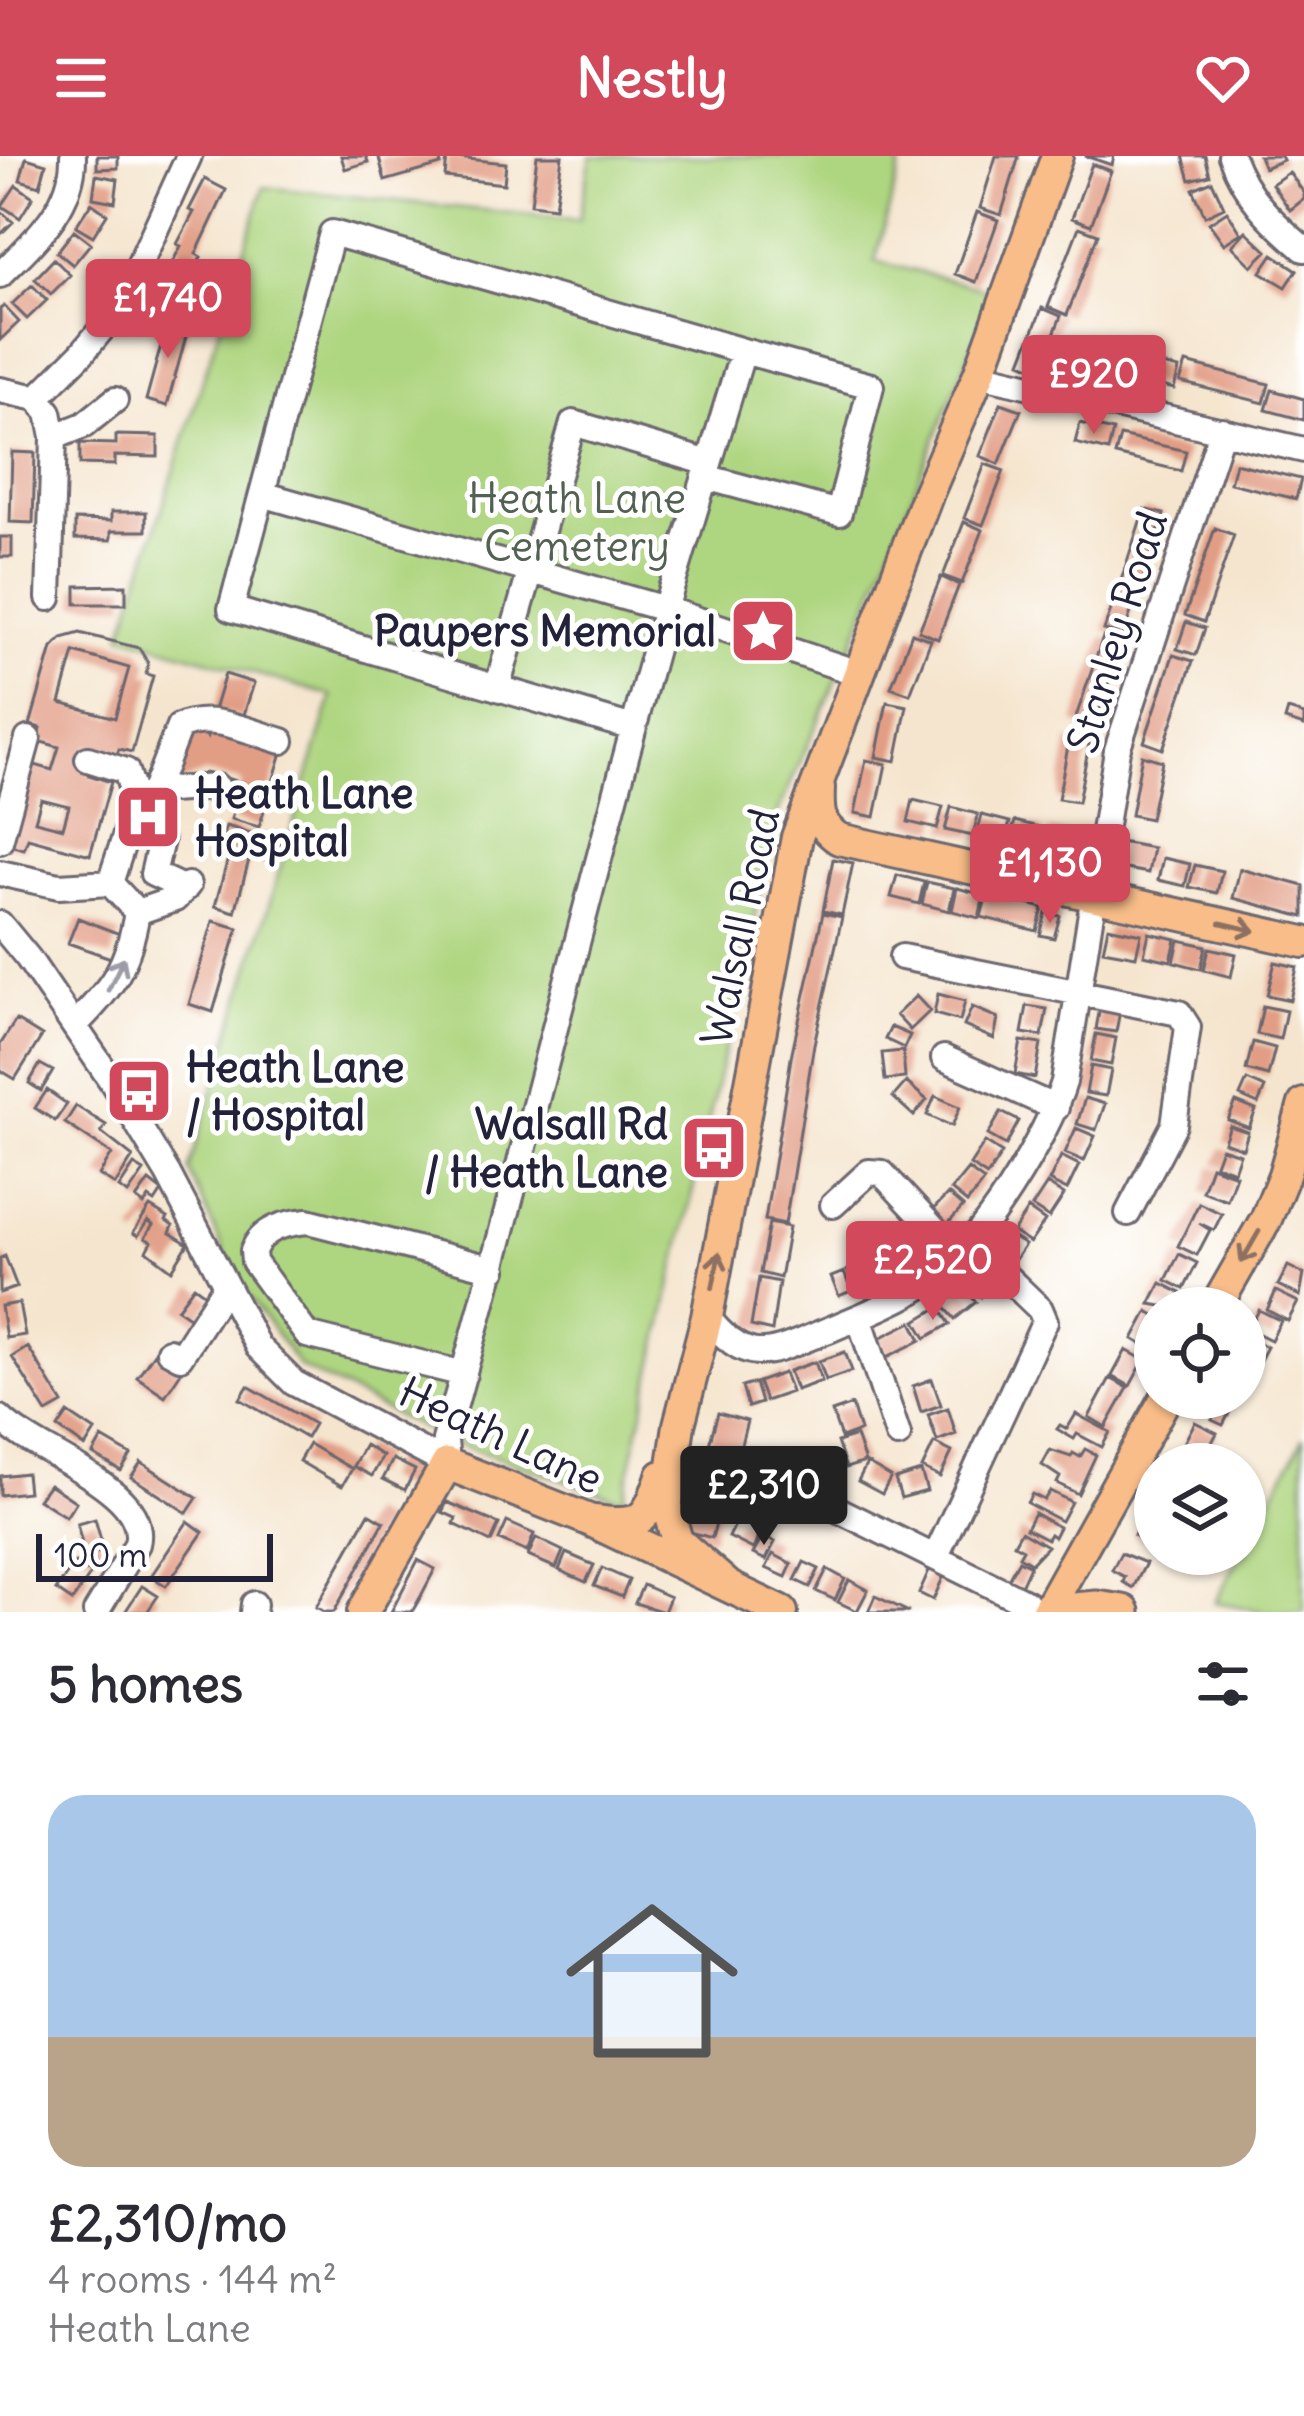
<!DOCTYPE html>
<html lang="en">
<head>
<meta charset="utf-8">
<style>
  :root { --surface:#fff; --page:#f7f7f7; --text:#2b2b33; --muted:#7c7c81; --line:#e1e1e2; --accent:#d1495b }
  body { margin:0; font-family:Delius,sans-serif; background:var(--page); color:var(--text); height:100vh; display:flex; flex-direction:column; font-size:45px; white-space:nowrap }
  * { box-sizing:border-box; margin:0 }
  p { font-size:39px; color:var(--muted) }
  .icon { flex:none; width:66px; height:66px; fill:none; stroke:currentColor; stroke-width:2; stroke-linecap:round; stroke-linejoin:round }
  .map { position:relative; height:1456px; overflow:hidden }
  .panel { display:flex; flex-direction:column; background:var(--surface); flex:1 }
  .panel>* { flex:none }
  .tools { position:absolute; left:1134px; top:1131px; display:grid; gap:24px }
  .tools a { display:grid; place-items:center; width:132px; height:132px; border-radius:50%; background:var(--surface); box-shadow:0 3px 9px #0004; font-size:60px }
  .scale { position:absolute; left:36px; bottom:30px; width:237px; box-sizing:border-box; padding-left:12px; border:6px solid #22223b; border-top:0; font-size:33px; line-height:42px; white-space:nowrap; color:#22223b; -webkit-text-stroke:9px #fff; paint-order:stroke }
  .price { position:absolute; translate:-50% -102px; padding:0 27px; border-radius:12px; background:var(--accent); color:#fff; font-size:39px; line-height:78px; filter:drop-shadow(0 3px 6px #0008) }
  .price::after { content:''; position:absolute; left:50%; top:72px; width:36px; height:27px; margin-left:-18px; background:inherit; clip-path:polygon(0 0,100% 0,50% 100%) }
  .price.selected { background:#222; color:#fff }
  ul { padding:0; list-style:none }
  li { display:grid; align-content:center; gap:24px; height:636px; padding:0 48px }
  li+li { border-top:3px solid var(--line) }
  li span { display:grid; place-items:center; height:372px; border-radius:36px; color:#555 }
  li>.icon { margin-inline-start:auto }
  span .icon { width:216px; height:216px; fill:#fffc; stroke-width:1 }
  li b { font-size:51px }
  h2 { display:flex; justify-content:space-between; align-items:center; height:144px; padding:0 48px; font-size:51px }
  header { display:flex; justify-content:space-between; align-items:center; height:156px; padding:0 48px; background:var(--accent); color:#fff; font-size:54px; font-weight:700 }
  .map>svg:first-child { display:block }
  .green { fill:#aed57f; stroke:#687c5d; stroke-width:3 }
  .building { fill:#e29d85; fill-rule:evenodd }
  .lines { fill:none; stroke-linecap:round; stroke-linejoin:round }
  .minor-casing { stroke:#6c666e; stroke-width:30 }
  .major-casing { stroke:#6c666e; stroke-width:36 }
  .highway-casing { stroke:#6c666e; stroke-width:39 }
  .minor { stroke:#fff; stroke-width:24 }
  .major { stroke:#f8bd89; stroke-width:30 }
  .highway { stroke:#f8bd89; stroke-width:33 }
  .oneway { stroke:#8d7062 }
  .oneway2 { stroke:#9c9ca7 }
  .labels { text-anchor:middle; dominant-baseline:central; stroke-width:10; stroke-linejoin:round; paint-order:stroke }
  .park-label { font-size:42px; fill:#536153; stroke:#fff }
  .poi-label { font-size:42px; font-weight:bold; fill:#22223b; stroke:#fff; text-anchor:end }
  .street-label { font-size:42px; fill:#22223b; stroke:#fff }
</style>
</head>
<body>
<header><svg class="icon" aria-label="menu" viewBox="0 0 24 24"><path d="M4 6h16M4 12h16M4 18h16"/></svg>Nestly<svg class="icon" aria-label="heart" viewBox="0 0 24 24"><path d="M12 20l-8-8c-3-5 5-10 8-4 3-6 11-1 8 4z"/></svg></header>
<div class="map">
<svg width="1304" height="1456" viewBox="0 0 1304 1456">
  <rect width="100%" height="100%" fill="#fff"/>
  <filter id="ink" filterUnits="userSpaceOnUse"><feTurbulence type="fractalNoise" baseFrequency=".00833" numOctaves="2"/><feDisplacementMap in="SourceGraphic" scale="24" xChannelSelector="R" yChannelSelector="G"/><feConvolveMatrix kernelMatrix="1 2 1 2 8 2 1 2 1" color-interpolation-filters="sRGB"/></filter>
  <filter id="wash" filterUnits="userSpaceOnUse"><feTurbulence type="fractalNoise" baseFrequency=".004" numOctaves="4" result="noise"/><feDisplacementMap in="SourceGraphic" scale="48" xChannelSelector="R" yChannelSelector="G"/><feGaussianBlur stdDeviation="2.7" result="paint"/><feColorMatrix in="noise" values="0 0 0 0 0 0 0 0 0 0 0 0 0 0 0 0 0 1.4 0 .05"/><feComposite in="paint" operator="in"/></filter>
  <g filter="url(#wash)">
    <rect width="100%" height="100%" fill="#f5e5ce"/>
    <path class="green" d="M591,0H903L875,105L994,135L856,479L778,657L623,1344L445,1284L299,1210L234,1119L189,1014L332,540L122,479L264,31L579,64Z
      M1304,1281V1456H1269L1215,1446L1241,1398H1245V1390Z"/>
    <g id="blocks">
      <path class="building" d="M97,0H118V12L97,13Z
        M341,0H366L368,6L345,13Z
        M386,0H439L441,9L385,25L379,2Z
        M537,0H562L555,51L531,48Z
        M996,0H1019L1001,59L980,52Z
        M1085,0H1114L1112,9Z
        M1183,0H1205L1210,19L1190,24Z
        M1259,0H1281L1283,4L1264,12Z
        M447,1L506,7L504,28L445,21Z
        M26,2L46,8L40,30L20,24Z
        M1092,8L1111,15L1091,69L1072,62Z
        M1289,16L1304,37V43L1290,54L1272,28Z
        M96,19L118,23L115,46L93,42Z
        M205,23L226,34L196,98L201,101L183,134L163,124L181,90L177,88L194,56L189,54Z
        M1212,25L1224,51L1205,60L1193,33Z
        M16,29L33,41L20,62L2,50Z
        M91,47L107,58L93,80L76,70Z
        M0,54L13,66L0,79Z
        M1227,55L1241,77L1224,88L1209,67Z
        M977,56L998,64L976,126L955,118Z
        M1079,71L1098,78L1067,159L1048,151Z
        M74,74L91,87L73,109L57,96Z
        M1246,75L1267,95L1252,110L1232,90Z
        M1273,98L1297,114L1286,131L1261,116Z
        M54,103L70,119L51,138L35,123Z
        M32,129L47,144L27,163L12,148Z
        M4,150L19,166L0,184V153Z
        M1042,152L1061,160L1040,214L1021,206Z
        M169,160L190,166L167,250L146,244Z
        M1095,192L1179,213L1174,233L1090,212Z
        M1186,207L1269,228L1264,247L1180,226Z
        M1272,234L1304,243V264L1266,254Z
        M1001,247L1021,254L999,308L980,300Z
        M1080,267L1113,275L1108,295L1075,287Z
        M116,279L158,280V301L115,300V309L80,308V287L116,288Z
        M1120,280L1186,295L1181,315L1115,299Z
        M12,296L35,297L33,367L10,366Z
        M1235,307L1301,323L1296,343L1230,327Z
        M985,308L1004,315L983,369L964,362Z
        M1144,353L1164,358L1136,447L1116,440Z
        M111,356H146V375H111V384L75,383V364L111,365Z
        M964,366L983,374L962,427L943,420Z
        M1215,372L1234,379L1204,466L1185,459Z
        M0,381H12V401H0Z
        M941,421L959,429L938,483L919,475Z
        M126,429V448H76V430Z
        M1113,447L1132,453L1123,480L1104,474Z
        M1186,466L1205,472L1196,499L1177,493Z
        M80,477L139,492L148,507L146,518L153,520L132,596L119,593L117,598L87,590L82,607L92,610L89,619L111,626L90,699L28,682L24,693L5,688L28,607L52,614L59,591L38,585L41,572L30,569L52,492L62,482ZM74,496L129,512L115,562L60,547ZM41,643L69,650L63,672L35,665Z
        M912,477L931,484L910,538L891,531Z
        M1103,481L1122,487L1093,574L1074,567Z
        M1173,499L1193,505L1163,593L1144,586Z
        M225,518L254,527L243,562L214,554Z
        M887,546L907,550L896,605L876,601Z
        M1288,554L1304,559V570L1285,564Z
        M199,569L207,581L209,573L283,593L259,671L231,663L242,626L205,617L178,628L172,618L185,578Z
        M1069,585L1089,588L1078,646L1058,643Z
        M1142,599L1162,605L1150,663L1131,659Z
        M866,604L886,608L875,661L855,657Z
        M913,644L943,651L937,673L908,666Z
        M951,651L978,658L973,680L945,674Z
        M982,659L1010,666L1004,689L976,682Z
        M1015,665L1043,672L1038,695L1009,688Z
        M226,670L282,686L276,707L250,700L235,756L215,750L230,695L219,692Z
        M1050,673L1083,681L1077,706L1044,697Z
        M1120,686L1153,692L1148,717L1115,711Z
        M1163,702L1190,708L1185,730L1158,724Z
        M833,703L853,707L842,759L823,755Z
        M1195,709L1222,715L1217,737L1189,731Z
        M1240,713L1304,730V761L1233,742Z
        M897,719L924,726L919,748L891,741Z
        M927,726L954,732L949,755L922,748Z
        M957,732L984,739L979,762L952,755Z
        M987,738L1043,752L1037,775L981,761Z
        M823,757L842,761L814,888L785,1068L765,1064L792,896Z
        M1046,757L1060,760L1054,782L1040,779Z
        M78,762L120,778L111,802L68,787Z
        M213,765L238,772L213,856L189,848Z
        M1108,771L1141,778L1136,800L1103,794Z
        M1149,777L1176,783L1171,805L1144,799Z
        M1179,784L1206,790L1201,813L1174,806Z
        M1209,792L1236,798L1231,821L1204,814Z
        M1275,806L1297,811L1290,844L1267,839Z
        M938,838L965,845L960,865L934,858Z
        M916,840L930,855L910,874L896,859Z
        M1101,846L1121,849L1116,876L1096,873Z
        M1027,850L1047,853L1042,880L1022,877Z
        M1263,850L1286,855L1280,883L1257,878Z
        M972,851L998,862L994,883L964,870Z
        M16,864L42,880L15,923L0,914V889Z
        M891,871L910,879L904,892L885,883Z
        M1096,878L1116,882L1111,909L1091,905Z
        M1021,885L1041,888L1035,922L1015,918Z
        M1253,886L1275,892L1268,920L1246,914Z
        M903,895L905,922L885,924L882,897Z
        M40,908L53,915L41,935L29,927Z
        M1091,910L1111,914L1106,940L1086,937Z
        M1247,924L1265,932L1258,948L1240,940Z
        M906,926L927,944L914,960L893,941Z
        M47,934L67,948L55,965L35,952Z
        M935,940L960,951L952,970L927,959Z
        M1085,942L1105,948L1096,974L1077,968Z
        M1236,946L1256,954L1249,972L1228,964Z
        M76,950L106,969L101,976L133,1001L115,1029L99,1019L112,998L65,967Z
        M1001,956L1019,965L1006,989L988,979Z
        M1230,970L1248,976L1243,993L1224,986Z
        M1076,972L1095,980L1084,1005L1065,997Z
        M985,986L1002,997L987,1020L970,1009Z
        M1221,992L1240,998L1234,1015L1215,1008Z
        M1061,1000L1079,1009L1067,1034L1049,1025Z
        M134,1009L144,1015L128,1038L119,1032Z
        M1211,1010L1236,1019L1227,1044L1202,1035Z
        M968,1013L984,1025L967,1047L951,1034Z
        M149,1025L162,1035L155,1046L149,1042L144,1049L136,1043Z
        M1047,1028L1064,1039L1049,1062L1032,1051Z
        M948,1038L963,1051L945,1071L929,1058Z
        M1199,1047L1222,1058L1214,1074L1199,1067L1210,1074L1197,1099L1178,1090Z
        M150,1051L168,1062L166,1065L173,1070L170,1077L188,1088L172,1114L147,1095L152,1086L145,1082L153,1069L148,1065L138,1080L133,1077Z
        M1028,1053L1045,1065L1030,1087L1013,1076Z
        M922,1066L935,1082L913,1099L900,1083Z
        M769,1067L789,1071L780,1122L760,1117Z
        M1008,1078L1025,1089L1009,1112L992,1100Z
        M900,1086L910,1104L886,1117L876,1099Z
        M1179,1098L1197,1107L1184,1133L1166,1124Z
        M5,1100L17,1131L0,1137V1102Z
        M873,1103L881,1122L856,1133L847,1114Z
        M986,1107L1001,1121L981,1141L967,1127Z
        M1288,1110L1304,1118L1300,1140L1278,1129Z
        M844,1116L851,1135L839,1140L831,1121Z
        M759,1122L779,1126L772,1175L751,1170Z
        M1161,1127L1181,1137L1173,1152L1150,1148Z
        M194,1130L212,1143L196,1166L177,1153Z
        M963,1130L976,1146L955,1163L942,1148Z
        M1276,1135L1298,1146L1288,1165L1267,1154Z
        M19,1147L25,1179L6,1182L1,1150Z
        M939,1151L950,1168L926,1182L916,1165Z
        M1259,1154L1281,1165L1271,1184L1249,1173Z
        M1148,1155L1155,1159V1185L1150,1193L1133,1183Z
        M912,1166L921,1184L887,1201L878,1183Z
        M1245,1180L1267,1191L1257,1210L1245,1204Z
        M28,1191L63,1248L47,1257L12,1201Z
        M1126,1194L1144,1204L1130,1230L1112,1220Z
        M845,1196L852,1215L826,1224L819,1205Z
        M154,1197L181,1216L165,1240L137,1221Z
        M815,1206L822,1225L796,1234L789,1215Z
        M784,1217L791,1236L765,1245L758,1226Z
        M1110,1222L1128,1232L1106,1271L1089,1261Z
        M932,1223L941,1249L921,1256L913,1230Z
        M755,1227L761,1247L748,1251L742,1231Z
        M248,1230L314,1268L306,1282L240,1243Z
        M1207,1242H1237L1223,1269L1212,1264L1214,1258L1202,1252Z
        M852,1249L860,1275L841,1282L832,1256Z
        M948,1252L956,1278L937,1285L928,1259Z
        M68,1257L95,1275L85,1291L58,1272Z
        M718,1257L747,1265L738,1300L708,1292Z
        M1076,1258L1110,1276L1102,1291L1077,1278L1074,1283L1057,1273L1060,1269L1067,1273Z
        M1195,1266L1217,1277L1207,1296L1185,1285Z
        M856,1280L865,1306L846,1312L837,1286Z
        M102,1282L131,1299L121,1315L93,1298Z
        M934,1287L952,1296L940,1321L922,1312Z
        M309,1288L352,1313L342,1330L299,1305Z
        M365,1289L383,1300L372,1320L353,1310Z
        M1184,1289L1207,1300L1204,1308H1175Z
        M1085,1293L1096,1299L1078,1338L1057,1327L1060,1321L1042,1309L1050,1294L1071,1301L1073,1297L1080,1301Z
        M706,1297L735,1305L725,1340L696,1332Z
        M393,1303L415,1314L405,1334L383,1323Z
        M141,1306L197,1342L187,1357L131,1321Z
        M867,1307L891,1321L882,1338L858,1325Z
        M921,1315L927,1335L901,1342L895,1323Z
        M26,1317L28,1336L0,1339V1320Z
        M49,1328L76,1346L66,1361L38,1343Z
        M1050,1335L1071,1346L1061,1365L1027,1347L1032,1338L1044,1344Z
        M692,1340L721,1348L712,1382L683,1374Z
        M447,1346L499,1368L491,1386L454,1368L456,1362L442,1356Z
        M1147,1353L1155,1356V1390L1134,1379Z
        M369,1357L384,1366L334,1456H325L316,1451Z
        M1034,1357L1059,1371L1054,1381L1050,1378L1047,1383L1026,1372Z
        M738,1362L762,1375L753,1393L729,1381Z
        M95,1363L104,1395L85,1400L77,1368Z
        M188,1365L203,1376L166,1430L151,1420Z
        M507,1366L534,1378L527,1396L499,1384Z
        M1021,1375L1047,1390L1031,1407L1019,1400L1023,1393L1014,1388Z
        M763,1380L775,1386L766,1404L753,1398Z
        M536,1382L563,1395L556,1412L528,1400Z
        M566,1397L594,1409L586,1426L559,1414Z
        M1121,1397L1146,1407L1133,1432L1123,1426L1125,1421L1112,1414Z
        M773,1398L792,1408L786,1421L766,1412Z
        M418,1404L435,1413L421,1440L412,1456H391Z
        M1019,1404L1030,1410L1020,1432L1007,1425Z
        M804,1406L819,1413L810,1431L795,1424Z
        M75,1407L91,1418L72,1445L56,1434Z
        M931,1410L945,1417L933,1444L919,1437Z
        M602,1412L629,1424L622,1441L594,1430Z
        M827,1413L845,1423L835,1444L816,1435Z
        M849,1424L868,1434L857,1455L838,1446Z
        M643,1429L670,1441L664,1456L635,1447Z
        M142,1430L158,1440L147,1456H125Z
        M875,1440L909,1456H868Z"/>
    </g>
  </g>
  <g filter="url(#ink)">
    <use href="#blocks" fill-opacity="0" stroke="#6c666e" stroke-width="3"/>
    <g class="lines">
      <g class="minor-casing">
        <path id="minor" d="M1231,0C1246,41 1271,65 1304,93
          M0,119C33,86 74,51 73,0
          M979,218L1304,294
          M0,234L37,242L82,197L120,151L189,0
          M37,242L49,256L54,281L49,442
          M54,281L84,269L115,244
          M705,321L839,357L871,230L743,195
          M262,338L665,453L858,517
          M497,532L573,267L709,307
          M88,603L126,615L136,647L110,727L137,756
          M154,635L179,571C212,556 250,576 282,585
          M143,643L154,635L217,631
          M161,684L153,718L185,733
          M0,685L28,583
          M0,717L59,730L110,727
          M137,756L175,743L188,729
          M0,768L28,802L111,924L168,1018L258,1191L294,1227L447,1308
          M902,801L1179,857L1188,871L1174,969L1128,1057
          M75,869C113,831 128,810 137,756
          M944,902L1056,952
          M833,1049L869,1016L882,1017L957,1098
          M707,1161C750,1214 770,1197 826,1175C862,1160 902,1144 933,1123C980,1091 1048,979 1064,926L1117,594L1222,274
          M859,1161L898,1279
          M169,1195L180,1201L225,1131
          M464,1218L307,1179L254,1106L253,1095C262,1072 286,1067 308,1065L494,1113
          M0,1262C34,1297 151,1333 137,1388L96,1456
          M447,1308L445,1284C522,1012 587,737 663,464L665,453L743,195L332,77L231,453L633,572
          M766,1318L1027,1447L1033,1456
          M936,1400L1045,1165L1040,1153L970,1086
          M253,1456L254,1448"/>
      </g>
      <g class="major-casing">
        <path id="major" d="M819,632C818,655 818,669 839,683L1304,786
          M1215,1152L1266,1063L1284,1019L1304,948
          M596,1365C643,1372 647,1363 662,1320
          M726,1428L677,1385L667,1349L679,1269L707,1161L797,681L928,337L979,218L1057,0
          M363,1456L447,1308L589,1364L782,1456
          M1046,1456L1166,1242"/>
      </g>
      <g class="highway-casing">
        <path id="highway" d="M1050,1456L1097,1452L1123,1456"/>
      </g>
      <use href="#minor" class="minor"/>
      <use href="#major" class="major"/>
      <use href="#highway" class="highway"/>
    </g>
    <defs><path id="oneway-shaft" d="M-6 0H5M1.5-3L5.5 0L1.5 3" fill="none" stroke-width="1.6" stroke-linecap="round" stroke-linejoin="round" transform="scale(3)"/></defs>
    <g class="oneway">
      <use href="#oneway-shaft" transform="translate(1238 771) rotate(13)"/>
      <use href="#oneway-shaft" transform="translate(1250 1091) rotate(120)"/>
      <use href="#oneway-shaft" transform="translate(716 1114) rotate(-79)"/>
    </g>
    <use class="oneway2" href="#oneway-shaft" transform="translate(116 818) rotate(-64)"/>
  </g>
  <defs>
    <g id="sight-square" transform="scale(3.45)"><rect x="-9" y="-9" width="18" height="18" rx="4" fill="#d1495b" stroke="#fff"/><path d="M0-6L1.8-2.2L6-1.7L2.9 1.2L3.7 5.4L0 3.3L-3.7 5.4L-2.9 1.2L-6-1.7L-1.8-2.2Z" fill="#fff"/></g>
    <g id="hospital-square" transform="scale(3.45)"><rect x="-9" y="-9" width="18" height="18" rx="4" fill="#d1495b" stroke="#fff"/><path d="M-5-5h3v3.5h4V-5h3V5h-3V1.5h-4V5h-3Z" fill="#fff"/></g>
    <g id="bus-square" transform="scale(3.45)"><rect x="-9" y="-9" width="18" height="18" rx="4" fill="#d1495b" stroke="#fff"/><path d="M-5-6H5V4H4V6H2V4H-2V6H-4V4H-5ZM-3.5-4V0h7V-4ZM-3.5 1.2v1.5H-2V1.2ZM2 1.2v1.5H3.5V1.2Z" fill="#fff"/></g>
  </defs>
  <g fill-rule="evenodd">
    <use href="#sight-square" x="763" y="475"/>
    <use href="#hospital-square" x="148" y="661"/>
    <use href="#bus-square" x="139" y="935"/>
    <use href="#bus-square" x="714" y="992"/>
  </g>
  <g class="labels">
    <g class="park-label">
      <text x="577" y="342">Heath Lane<tspan x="577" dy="48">Cemetery</tspan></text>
    </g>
    <g class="poi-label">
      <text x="716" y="475">Paupers Memorial</text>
      <text x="195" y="637" text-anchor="start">Heath Lane<tspan x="195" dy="48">Hospital</tspan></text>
      <text x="186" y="911" text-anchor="start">Heath Lane<tspan x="186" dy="48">/ Hospital</tspan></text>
      <text x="668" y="968">Walsall Rd<tspan x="668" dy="48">/ Heath Lane</tspan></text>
    </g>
    <g class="street-label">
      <text transform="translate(1117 476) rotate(-73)">Stanley Road</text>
      <text transform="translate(740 771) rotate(-78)">Walsall Road</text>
      <text transform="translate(501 1279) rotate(25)">Heath Lane</text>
    </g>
  </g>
</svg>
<div class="tools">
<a><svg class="icon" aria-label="locate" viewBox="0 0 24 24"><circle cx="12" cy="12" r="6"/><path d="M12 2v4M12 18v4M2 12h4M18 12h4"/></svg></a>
<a><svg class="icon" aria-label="layers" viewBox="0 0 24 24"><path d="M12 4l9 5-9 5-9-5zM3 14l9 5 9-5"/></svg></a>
</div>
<div class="scale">100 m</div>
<b class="price" style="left:168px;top:205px">£1,740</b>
<b class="price" style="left:1094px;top:281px">£920</b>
<b class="price" style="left:1050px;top:770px">£1,130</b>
<b class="price" style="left:933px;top:1167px">£2,520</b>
<b class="price selected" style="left:764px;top:1392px">£2,310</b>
</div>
<section class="panel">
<h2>5 homes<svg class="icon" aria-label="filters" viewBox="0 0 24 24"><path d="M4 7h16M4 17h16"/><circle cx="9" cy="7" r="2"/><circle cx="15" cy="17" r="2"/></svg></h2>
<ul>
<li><span style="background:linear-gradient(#a9c7e8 65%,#b9a48a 0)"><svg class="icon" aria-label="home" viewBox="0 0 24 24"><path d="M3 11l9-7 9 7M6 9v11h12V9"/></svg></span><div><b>£2,310/mo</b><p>4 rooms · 144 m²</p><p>Heath Lane</p></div></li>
</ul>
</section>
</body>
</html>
